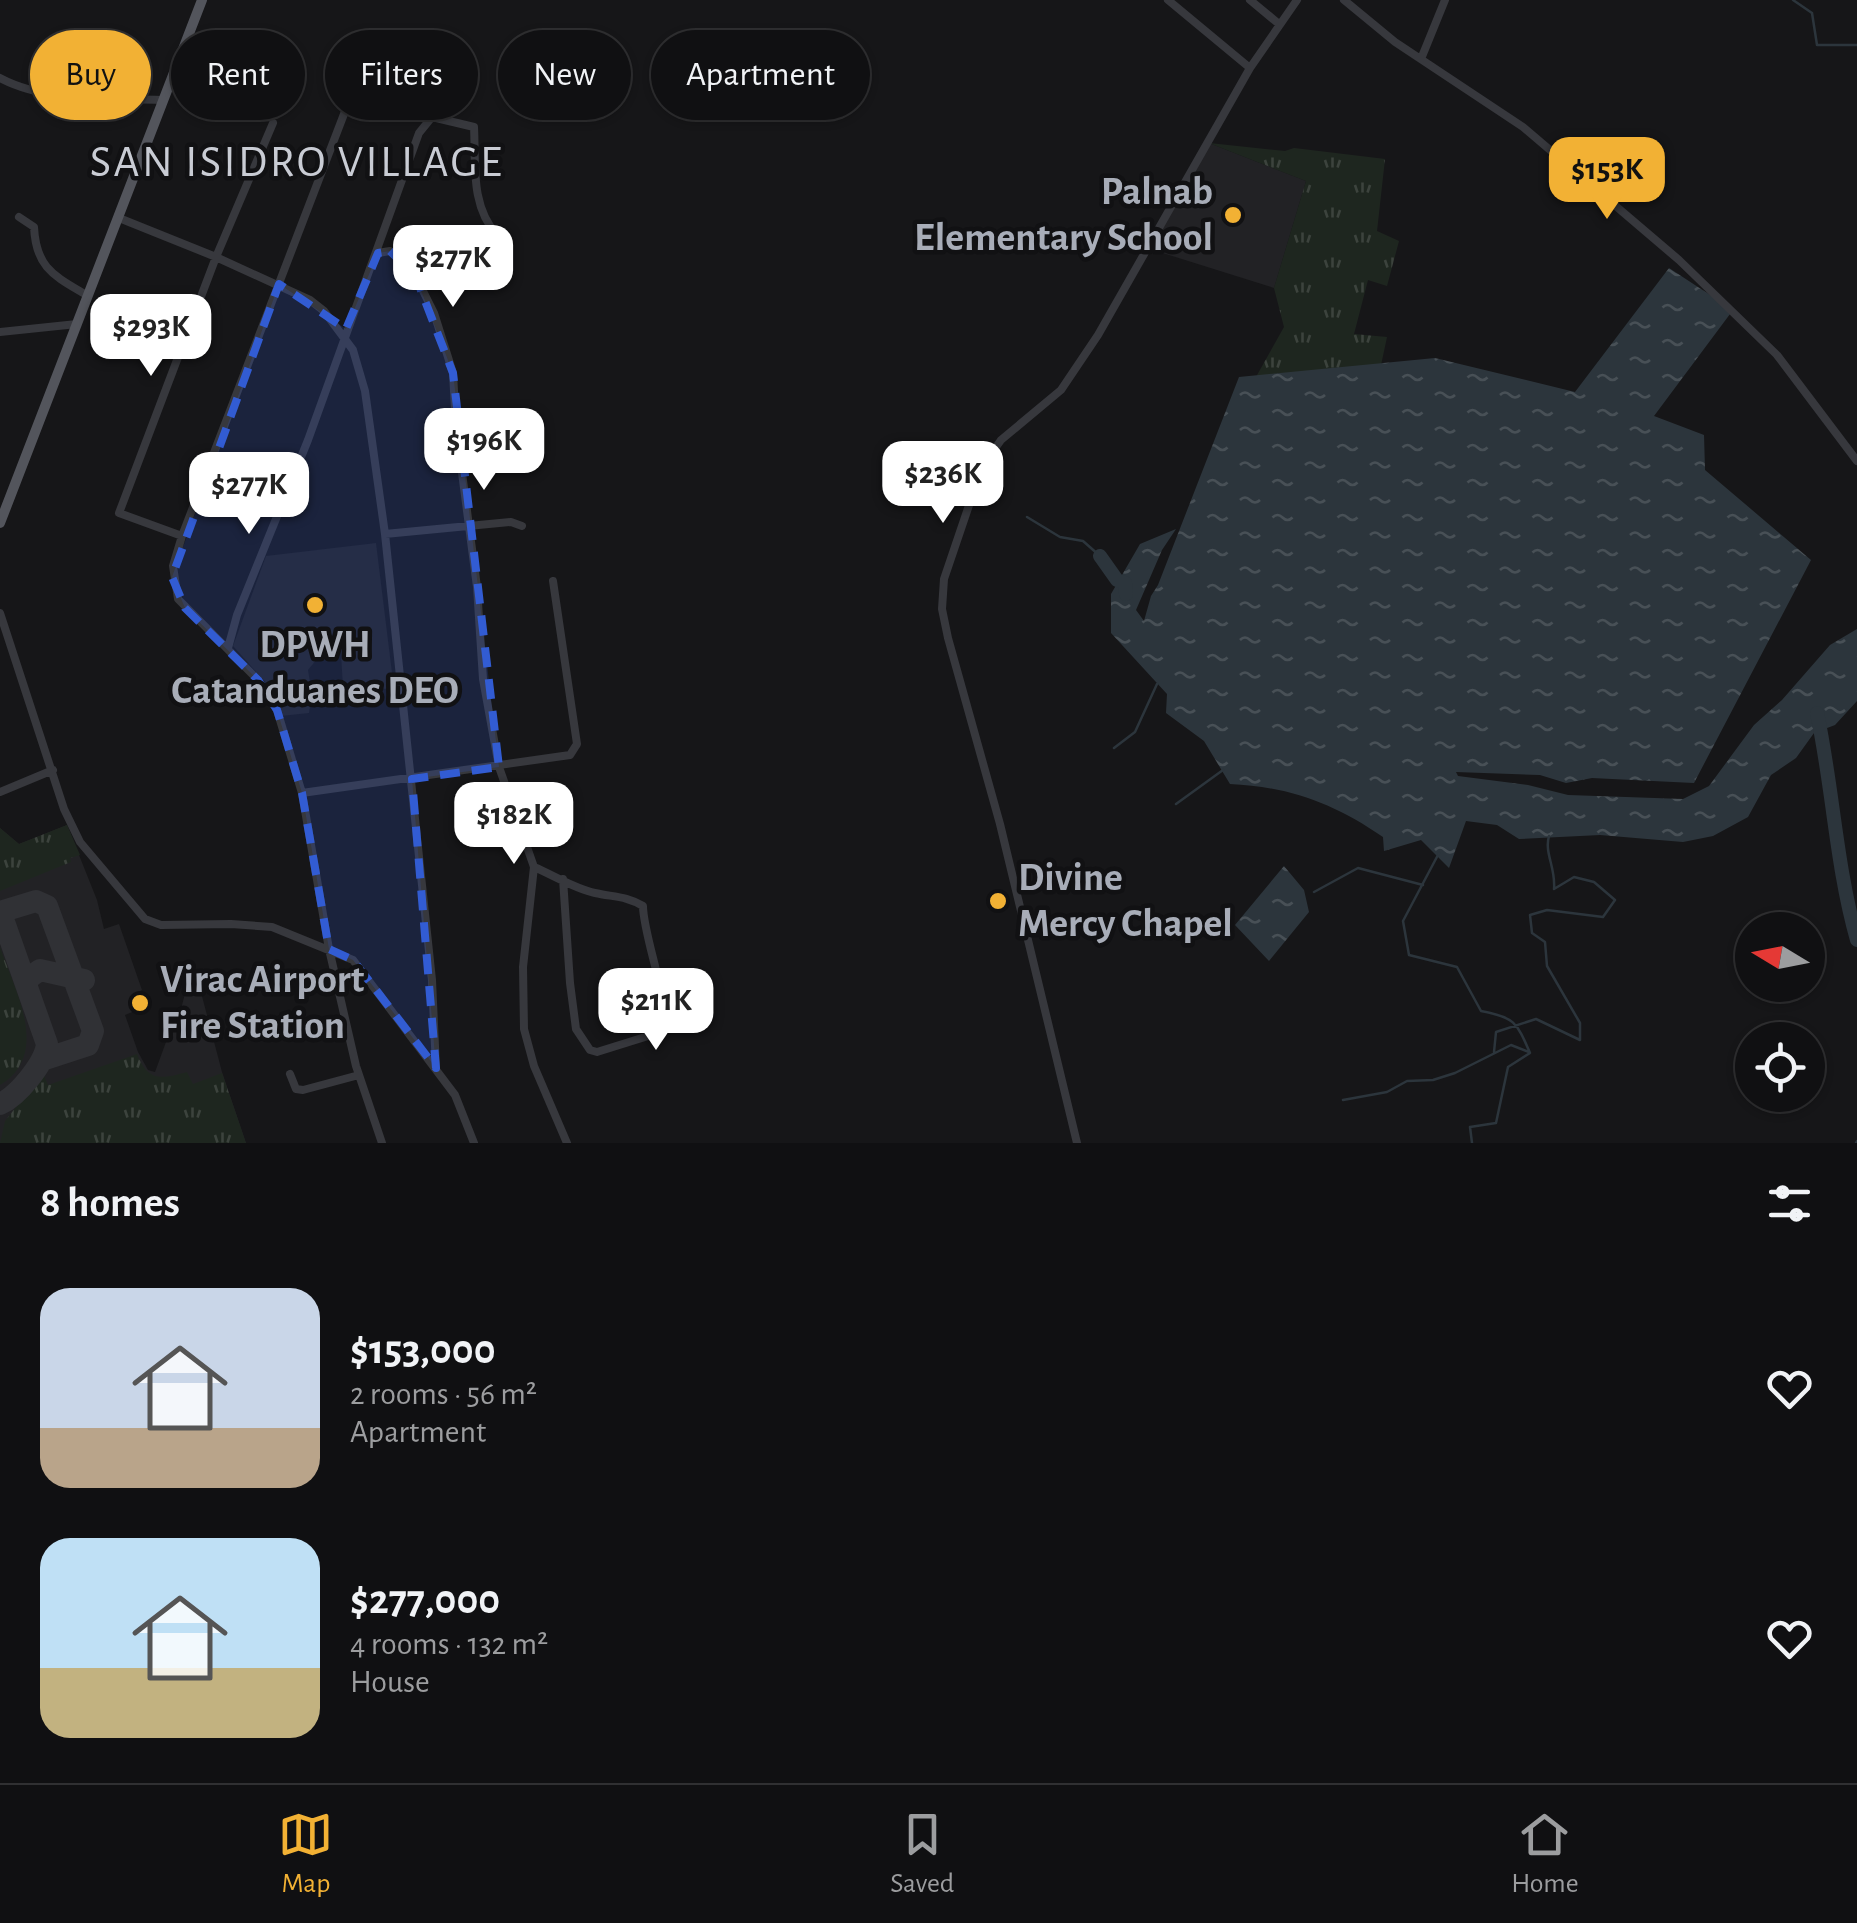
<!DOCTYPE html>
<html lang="en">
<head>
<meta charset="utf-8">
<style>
  :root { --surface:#101012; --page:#1e1e20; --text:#f1f3f6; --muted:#9c9d9f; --line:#303032; --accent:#f2b134 }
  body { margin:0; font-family:"Alegreya Sans",sans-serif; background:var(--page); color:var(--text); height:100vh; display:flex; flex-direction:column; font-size:38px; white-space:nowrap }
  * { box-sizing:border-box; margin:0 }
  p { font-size:32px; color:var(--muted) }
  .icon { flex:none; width:55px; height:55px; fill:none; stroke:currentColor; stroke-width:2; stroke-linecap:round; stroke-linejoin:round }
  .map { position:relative; height:1143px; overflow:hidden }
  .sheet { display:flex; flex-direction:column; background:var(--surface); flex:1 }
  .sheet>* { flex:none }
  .banner { position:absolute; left:30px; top:30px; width:1000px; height:90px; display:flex; gap:20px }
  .needle { width:65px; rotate:280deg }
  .tools { position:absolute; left:1735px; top:912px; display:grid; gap:20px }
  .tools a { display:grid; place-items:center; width:90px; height:90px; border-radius:50%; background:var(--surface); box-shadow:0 2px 8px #0004,0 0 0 2px var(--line); font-size:50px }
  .price { position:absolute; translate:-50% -85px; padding:0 22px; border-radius:20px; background:#fff; color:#222; font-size:32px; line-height:65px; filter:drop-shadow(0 2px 5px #0008) }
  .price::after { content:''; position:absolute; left:50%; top:60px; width:30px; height:22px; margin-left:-15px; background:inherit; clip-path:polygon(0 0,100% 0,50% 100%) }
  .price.on { background:var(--accent); color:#111 }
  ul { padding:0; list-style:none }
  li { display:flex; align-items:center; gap:30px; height:250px; padding:0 40px }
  li span { display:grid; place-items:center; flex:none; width:280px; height:200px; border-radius:30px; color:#555 }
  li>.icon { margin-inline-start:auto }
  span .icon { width:120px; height:120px; fill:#fffc; stroke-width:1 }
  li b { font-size:42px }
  h2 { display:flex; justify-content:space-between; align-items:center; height:120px; padding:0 40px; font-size:42px }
  .pill { padding:0 35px; border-radius:45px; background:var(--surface); box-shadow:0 2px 8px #0004,0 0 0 2px var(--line); font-size:35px; line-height:90px }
  .pill.on { background:var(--accent); color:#111 }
  .menu { display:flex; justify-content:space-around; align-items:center; height:140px; border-top:2px solid var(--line); background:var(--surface); font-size:28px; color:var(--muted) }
  .menu a { display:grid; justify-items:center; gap:5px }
  .menu .on { color:var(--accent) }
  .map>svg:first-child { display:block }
  .built { fill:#222225 }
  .grass { fill:url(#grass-tufts) }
  .water { fill:url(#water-ripples) }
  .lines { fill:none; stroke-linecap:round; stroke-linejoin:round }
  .stream { stroke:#2c353c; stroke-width:2.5 }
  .river { stroke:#2c353c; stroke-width:14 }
  .taxiway { stroke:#303135; stroke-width:22 }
  .minor { stroke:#37383d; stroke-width:8 }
  .major { stroke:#53555c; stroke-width:10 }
  .marked { fill:#325cd3; fill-opacity:0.2; stroke:#325cd3; stroke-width:8; stroke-dasharray:20 12; stroke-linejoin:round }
  .poi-dot { fill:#f2b134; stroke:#111113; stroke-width:4 }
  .labels { text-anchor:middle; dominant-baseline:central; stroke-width:9; stroke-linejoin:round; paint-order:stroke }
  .poi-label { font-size:40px; font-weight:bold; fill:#a8adb8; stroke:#111113; text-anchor:start }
  .quarter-label { font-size:45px; letter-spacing:2.5px; fill:#c9ccd4; stroke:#111113 }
</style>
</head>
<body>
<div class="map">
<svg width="1857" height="1143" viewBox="0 0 1857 1143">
  <defs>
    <pattern id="grass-tufts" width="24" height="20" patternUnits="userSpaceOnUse" patternTransform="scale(2.5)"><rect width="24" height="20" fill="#1e261f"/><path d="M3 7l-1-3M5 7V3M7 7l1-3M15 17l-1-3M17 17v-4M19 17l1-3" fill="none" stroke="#3c433d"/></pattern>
    <pattern id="water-ripples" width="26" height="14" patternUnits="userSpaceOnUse" patternTransform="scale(2.5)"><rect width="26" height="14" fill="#2c353c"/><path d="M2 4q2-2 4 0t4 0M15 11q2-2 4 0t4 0" fill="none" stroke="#485056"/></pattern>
  </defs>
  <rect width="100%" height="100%" fill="#161618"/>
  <path class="built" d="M1209,143L1306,181L1274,288L1150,249Z
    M376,543L394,689L343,688L340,636L325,638V658L317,659L308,670L312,694L309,713L281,716L267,684L233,646L266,556Z
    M67,825L97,900L104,929L119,924L142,990L136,993L142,1008L125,1015L138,1052L148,1070L155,1072L173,1023L178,1021L193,962L222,1072L246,1143H0V828L19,844Z"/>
  <path class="grass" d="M1209,143L1285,151L1294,148L1385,159L1377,231L1399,241L1387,286L1368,280L1354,334L1387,337L1381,365L1256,377L1284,327L1274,288L1306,181Z
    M67,825L80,855L70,858L71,862L0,891V828L19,844Z
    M0,947C14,989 52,1054 0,1085Z
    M137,1054C148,1082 161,1079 187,1072L193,1084L222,1073L246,1143H0L5,1121L43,1073L48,1085Z"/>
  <path class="water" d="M1669,268L1733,310L1654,416L1704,435L1705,470L1811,560L1694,783L1592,778L1566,783L1540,775L1456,772L1458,776L1528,785L1568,795L1683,799L1709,786L1754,725L1782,700L1830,645L1857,629V701L1835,725L1814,733L1796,758L1771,775L1748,817L1713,836L1683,842L1600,835L1519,839L1497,825L1466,821L1449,868L1421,840L1384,851L1383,837C1333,803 1290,787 1230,784L1204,741L1166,713L1167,694L1111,633V594L1140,544L1176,529L1162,550L1136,610L1144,621L1151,596L1158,585L1239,377L1435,358L1575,392Z
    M1284,866L1304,890L1309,912L1269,961L1235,925Z"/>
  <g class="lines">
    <path class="stream" d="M1793,0L1812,13L1817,45H1857
      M1027,517L1060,537L1083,541L1100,556
      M1114,748L1135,732L1157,684
      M1176,804L1223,770
      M1439,853L1403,921L1409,955L1457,967L1481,1011C1515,1017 1517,1023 1530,1053L1508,1067L1496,1123L1470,1127L1472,1143
      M1314,892L1358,868L1423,885
      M1494,1052L1496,1032L1536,1019L1580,1040V1023L1547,966L1545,942L1532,933L1530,915L1547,910L1603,917L1615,900L1594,882L1574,877L1554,889C1556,868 1544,853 1549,836
      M1343,1100L1387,1092L1407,1081L1433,1080L1455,1073L1511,1045L1529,1052
      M1856,1143L1857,1141"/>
    <path class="river" d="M1100,556L1117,580L1125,583L1126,594
      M1817,713C1833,788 1836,866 1857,940"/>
    <path class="taxiway" d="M0,912L36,901L47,906L93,1031L88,1045L42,1060
      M0,919L4,922L47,1044C45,1063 18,1096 0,1104
      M26,984L30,977L40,970L84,980"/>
    <path class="minor" d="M1168,0L1250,68
      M1250,0L1279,24
      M1344,0L1395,42L1523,127L1679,260L1777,355L1857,461
      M1421,59L1445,0
      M0,78C47,103 110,98 161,100
      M349,101L182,536L173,566L178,599L258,680L277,710L302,793L329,949L356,1066L382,1143
      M19,217L34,227C36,269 55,276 88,296
      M119,218L216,257L310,300L324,311L353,350L365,391L385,534L432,980L436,1068
      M378,253L390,251L415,275L434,313L453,373L456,427L477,587L483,679L499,767L534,867L523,967L524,1029L534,1066L567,1143
      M0,332L77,324
      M385,534L511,522L522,526
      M182,536L119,513L216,257L273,123
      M0,613L64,809L80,842L145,919L161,925L231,924L272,927L353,960L455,1095L474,1143
      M228,648L237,615L308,440L419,133L432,117L474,127C476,163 470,206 497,235
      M0,792L53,770
      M302,793L570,755L577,744L553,581
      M534,867C553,875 575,889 595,893C613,897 627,896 643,906C643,937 674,1013 661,1032L597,1052L590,1050L576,1029L570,983L563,879
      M290,1074L296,1089L303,1090L359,1075
      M1077,1143L1000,824L948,638L942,609L944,579L982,467L1001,440L1061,390L1098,335L1250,68L1297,0"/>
    <path class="major" d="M0,523L202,0"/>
  </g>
  <path class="marked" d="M390,251L415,275L453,373L499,767L412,779L436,1068L353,960L329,949L302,793L277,710L258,680L185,608L172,577L279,284L346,329L378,253Z"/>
  <g class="poi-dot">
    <circle cx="1233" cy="215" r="10"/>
    <circle cx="315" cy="605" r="10"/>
    <circle cx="998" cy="901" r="10"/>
    <circle cx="140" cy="1003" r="10"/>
  </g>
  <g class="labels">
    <g class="poi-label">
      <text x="1213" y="192" text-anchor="end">Palnab<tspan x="1213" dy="46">Elementary School</tspan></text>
      <text x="315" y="645" text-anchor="middle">DPWH<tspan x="315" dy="46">Catanduanes DEO</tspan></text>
      <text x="1018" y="878">Divine<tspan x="1018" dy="46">Mercy Chapel</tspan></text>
      <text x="160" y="980">Virac Airport<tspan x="160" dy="46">Fire Station</tspan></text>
    </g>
    <g class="quarter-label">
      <text x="297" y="162">SAN ISIDRO VILLAGE</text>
    </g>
  </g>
</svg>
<div class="tools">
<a><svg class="needle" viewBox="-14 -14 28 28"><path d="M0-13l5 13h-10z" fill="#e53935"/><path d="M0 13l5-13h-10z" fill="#9c9d9f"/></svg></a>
<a><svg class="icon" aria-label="locate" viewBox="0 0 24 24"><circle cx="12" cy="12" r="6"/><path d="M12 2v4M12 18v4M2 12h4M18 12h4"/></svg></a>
</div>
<b class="price on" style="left:1607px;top:222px">$153K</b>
<b class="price" style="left:453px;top:310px">$277K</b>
<b class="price" style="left:151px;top:379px">$293K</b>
<b class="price" style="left:484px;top:493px">$196K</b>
<b class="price" style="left:943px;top:526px">$236K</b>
<b class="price" style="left:249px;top:537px">$277K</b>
<b class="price" style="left:514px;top:867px">$182K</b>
<b class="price" style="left:656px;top:1053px">$211K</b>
<div class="banner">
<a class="pill on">Buy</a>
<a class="pill">Rent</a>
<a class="pill">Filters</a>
<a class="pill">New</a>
<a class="pill">Apartment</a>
</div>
</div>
<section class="sheet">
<h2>8 homes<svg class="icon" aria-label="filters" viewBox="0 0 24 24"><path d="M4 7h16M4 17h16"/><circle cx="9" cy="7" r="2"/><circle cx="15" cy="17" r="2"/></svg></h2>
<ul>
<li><span style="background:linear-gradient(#c9d6e8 70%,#b9a48a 0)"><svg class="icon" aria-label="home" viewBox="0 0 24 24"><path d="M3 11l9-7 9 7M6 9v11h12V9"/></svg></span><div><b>$153,000</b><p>2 rooms · 56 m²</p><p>Apartment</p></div><svg class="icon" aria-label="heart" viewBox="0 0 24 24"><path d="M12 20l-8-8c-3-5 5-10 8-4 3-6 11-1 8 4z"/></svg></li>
<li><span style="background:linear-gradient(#bfe0f5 65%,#c2b280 0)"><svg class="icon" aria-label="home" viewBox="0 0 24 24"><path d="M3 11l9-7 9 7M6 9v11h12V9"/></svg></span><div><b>$277,000</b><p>4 rooms · 132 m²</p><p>House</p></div><svg class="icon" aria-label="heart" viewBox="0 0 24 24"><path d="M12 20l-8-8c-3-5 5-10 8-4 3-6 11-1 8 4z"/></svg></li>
</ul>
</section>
<nav class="menu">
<a class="on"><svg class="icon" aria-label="map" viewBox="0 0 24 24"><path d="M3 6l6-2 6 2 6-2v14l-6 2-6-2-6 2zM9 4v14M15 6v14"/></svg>Map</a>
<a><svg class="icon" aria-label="saved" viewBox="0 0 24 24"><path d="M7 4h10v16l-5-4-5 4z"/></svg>Saved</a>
<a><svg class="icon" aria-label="home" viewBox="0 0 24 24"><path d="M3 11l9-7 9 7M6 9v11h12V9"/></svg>Home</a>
</nav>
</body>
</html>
